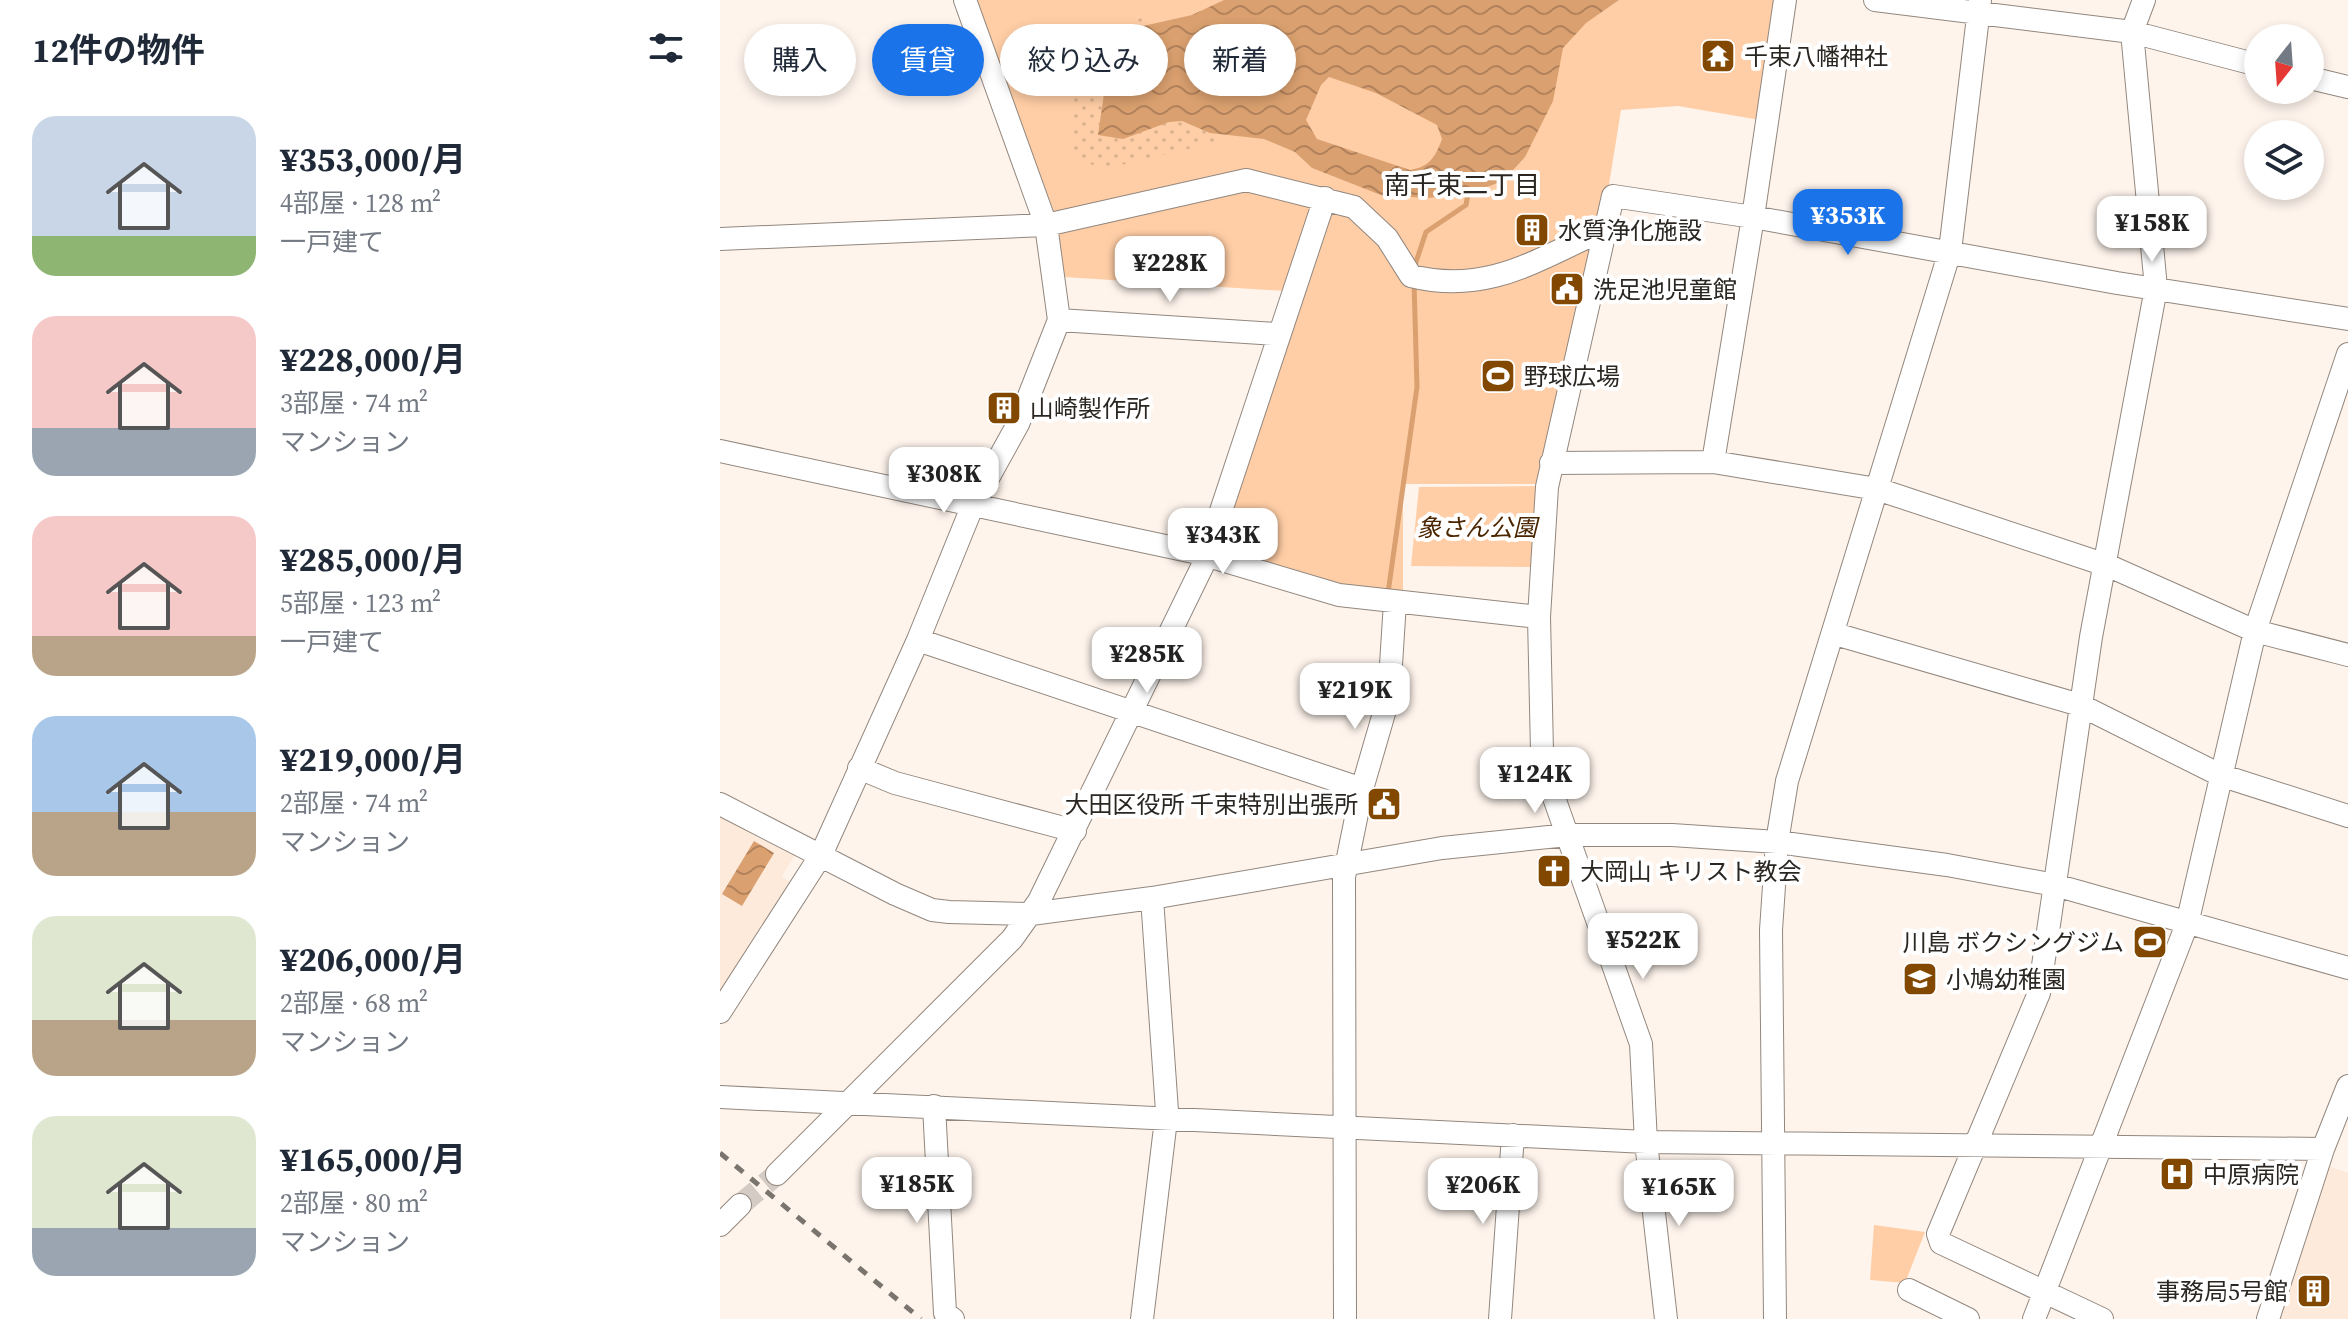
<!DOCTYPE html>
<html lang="ja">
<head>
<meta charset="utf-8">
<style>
  :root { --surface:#fff; --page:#f6f6f7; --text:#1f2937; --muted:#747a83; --accent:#1a73e8 }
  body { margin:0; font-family:"Source Serif 4","Noto Sans JP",serif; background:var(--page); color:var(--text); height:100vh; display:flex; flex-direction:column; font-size:30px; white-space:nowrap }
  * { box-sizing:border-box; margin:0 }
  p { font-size:26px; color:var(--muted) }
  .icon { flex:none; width:44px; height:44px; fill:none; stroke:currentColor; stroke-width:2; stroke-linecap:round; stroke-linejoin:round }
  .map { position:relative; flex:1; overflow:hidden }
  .drawer { display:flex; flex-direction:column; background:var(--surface); width:720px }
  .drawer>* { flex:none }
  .banner { position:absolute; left:24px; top:24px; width:760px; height:72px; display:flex; gap:16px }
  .needle { width:52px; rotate:197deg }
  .controls { position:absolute; left:1524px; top:24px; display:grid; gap:16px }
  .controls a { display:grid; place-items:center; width:80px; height:80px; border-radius:50%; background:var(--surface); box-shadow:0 4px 12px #0003; font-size:40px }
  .price { position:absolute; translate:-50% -68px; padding:0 18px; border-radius:16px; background:#fff; color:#222; font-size:26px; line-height:52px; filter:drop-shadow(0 2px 4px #0008) }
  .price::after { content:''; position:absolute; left:50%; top:48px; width:24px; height:18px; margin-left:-12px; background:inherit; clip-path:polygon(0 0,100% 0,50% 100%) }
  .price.selected { background:var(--accent); color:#fff }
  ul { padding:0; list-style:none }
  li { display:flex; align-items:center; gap:24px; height:200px; padding:0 32px }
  li span { display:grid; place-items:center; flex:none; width:224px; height:160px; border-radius:24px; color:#555 }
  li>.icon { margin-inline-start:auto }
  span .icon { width:96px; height:96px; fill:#fffc; stroke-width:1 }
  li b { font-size:34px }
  h2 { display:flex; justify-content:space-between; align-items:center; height:96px; padding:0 32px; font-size:34px }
  .chip { padding:0 28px; border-radius:36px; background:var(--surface); box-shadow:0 4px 12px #0003; font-size:28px; line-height:72px }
  .chip.selected { background:var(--accent); color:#fff }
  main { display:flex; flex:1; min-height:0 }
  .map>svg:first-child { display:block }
  .built { fill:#fdeadb }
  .park { fill:#ffcea6 }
  .garden { fill:url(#garden-dots) }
  .water { fill:url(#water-waves); fill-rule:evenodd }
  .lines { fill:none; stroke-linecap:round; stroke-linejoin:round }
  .stream { stroke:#daa06f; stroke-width:5 }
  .minor-tunnel { stroke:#d4cbc4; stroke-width:22; stroke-dasharray:22 11; stroke-linecap:butt }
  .minor-casing { stroke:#92877e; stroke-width:24 }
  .minor { stroke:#fff; stroke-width:22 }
  .rail { stroke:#7a746e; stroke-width:5; stroke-dasharray:10 10; stroke-linecap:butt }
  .labels { text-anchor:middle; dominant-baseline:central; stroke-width:8; stroke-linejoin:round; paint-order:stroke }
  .poi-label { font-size:24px; fill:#2a2622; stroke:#fff; text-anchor:start }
  .park-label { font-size:24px; font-style:italic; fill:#4a2500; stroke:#fff }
  .neighbourhood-label { font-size:26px; fill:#2a2622; stroke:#fff }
</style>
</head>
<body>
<main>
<section class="drawer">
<h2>12件の物件<svg class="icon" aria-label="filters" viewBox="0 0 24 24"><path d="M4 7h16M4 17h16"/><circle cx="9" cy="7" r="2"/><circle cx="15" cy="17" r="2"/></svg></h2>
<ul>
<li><span style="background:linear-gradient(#c9d6e8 75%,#8fb573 0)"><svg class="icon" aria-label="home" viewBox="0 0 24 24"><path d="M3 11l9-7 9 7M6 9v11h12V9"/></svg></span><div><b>¥353,000/月</b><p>4部屋 · 128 m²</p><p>一戸建て</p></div></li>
<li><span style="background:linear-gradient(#f6c9c9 70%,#9aa5b1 0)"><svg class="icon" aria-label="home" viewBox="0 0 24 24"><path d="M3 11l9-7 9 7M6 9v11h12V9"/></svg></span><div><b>¥228,000/月</b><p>3部屋 · 74 m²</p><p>マンション</p></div></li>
<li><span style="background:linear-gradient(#f6c9c9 75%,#b9a48a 0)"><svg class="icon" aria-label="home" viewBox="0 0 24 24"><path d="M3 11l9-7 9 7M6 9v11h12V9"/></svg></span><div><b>¥285,000/月</b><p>5部屋 · 123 m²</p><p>一戸建て</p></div></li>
<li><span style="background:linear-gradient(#a9c7e8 60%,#b9a48a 0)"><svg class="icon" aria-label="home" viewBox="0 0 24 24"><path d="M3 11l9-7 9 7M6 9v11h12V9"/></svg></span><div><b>¥219,000/月</b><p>2部屋 · 74 m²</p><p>マンション</p></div></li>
<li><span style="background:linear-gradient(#dfe7d0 65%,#b9a48a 0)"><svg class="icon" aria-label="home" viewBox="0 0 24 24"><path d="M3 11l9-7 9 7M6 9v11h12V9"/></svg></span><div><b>¥206,000/月</b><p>2部屋 · 68 m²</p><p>マンション</p></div></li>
<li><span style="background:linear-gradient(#dfe7d0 70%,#9aa5b1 0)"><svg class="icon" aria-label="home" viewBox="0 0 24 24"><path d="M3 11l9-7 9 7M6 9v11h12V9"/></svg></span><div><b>¥165,000/月</b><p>2部屋 · 80 m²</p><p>マンション</p></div></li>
</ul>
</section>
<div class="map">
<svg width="1628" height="1319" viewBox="0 0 1628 1319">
  <defs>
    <pattern id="garden-dots" width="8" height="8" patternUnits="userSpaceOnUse" patternTransform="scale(2)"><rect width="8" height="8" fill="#ffcea6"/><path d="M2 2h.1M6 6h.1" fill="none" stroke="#dbb18f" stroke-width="1.8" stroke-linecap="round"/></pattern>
    <pattern id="water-waves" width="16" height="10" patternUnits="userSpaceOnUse" patternTransform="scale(2)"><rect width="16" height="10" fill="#daa06f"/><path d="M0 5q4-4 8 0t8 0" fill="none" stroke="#b1825b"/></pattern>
  </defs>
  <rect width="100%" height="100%" fill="#fef4ec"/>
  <path class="built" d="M0,818L75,855L62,876L73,884L0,1001Z
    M1606,1165L1628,1173V1319H1555Z"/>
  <path class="park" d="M256,0H1060L1046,121L958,106L901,110L887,197L819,484H683V599L619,592L493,551L581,292L344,277L335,215L289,103Z
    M822,486L816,567L691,566L699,487Z
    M1154,1225L1205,1232L1185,1283L1150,1280Z"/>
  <path class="garden" d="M424,17L498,142L380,170L354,153L352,43Z"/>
  <path class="water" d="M504,0H899L866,23L843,48L833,101L805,157L783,181L748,194L707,198L661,195L592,168L575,152L544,139L490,133L462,121L449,122L403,139L378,135L387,73L401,31L472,15ZM609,77L656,93L717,125L722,139C715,158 709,167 690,170L597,139L586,120L601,85Z
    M34,841L54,853L22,906L2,894Z"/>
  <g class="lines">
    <path class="stream" d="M694,268L706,232L746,205L748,194
      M668,593L697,387L694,282"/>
    <path class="minor-tunnel" d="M20,1205L57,1174"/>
    <g class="minor-casing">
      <path id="minor" d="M1155,0L1412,32L1538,65
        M1590,78L1628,87
        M0,239L326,225L526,180L634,207L667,238L691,276C767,295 816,260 883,230
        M339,320L557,334
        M0,451L478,553L619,595L819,617
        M993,462L1033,217L1397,283L1628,319
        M831,463L993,462L1157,489L1389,566L1535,631L1628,655
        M1115,634L1360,705L1500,775L1628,816
        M198,640L642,789
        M139,768L175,783L355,831
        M0,804L175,894L212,910L229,912L311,914L432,898L722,848L848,835H952L1057,842L1227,865L1335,885L1628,968
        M0,1012L101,855L198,640L252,507L298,424L339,320L326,225L245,0
        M0,1097L926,1142L1603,1149
        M214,1106L225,1313L233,1319
        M57,1174L292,939L319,901L483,565L605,198
        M0,1225L20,1205
        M1189,1290L1248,1319
        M422,1319L447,1111L432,898
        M625,1319L624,877L642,789L669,696L675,602
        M780,1319L793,1135
        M946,1319L926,1142L921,1044L826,775L822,752L819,617L827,487L893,196L1033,217L1065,0
        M1055,1319L1051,930L1057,842L1067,781L1230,251L1260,0
        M1314,1319L1467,924L1535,631L1628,354
        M1382,1319L1221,1243L1218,1234L1319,993L1371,637L1436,288L1412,32L1424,0
        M1548,1319L1603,1149L1628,1086"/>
    </g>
    <use href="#minor" class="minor"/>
    <path class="rail" d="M0,1153L201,1319"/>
  </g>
  <defs>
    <g id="temple-square" transform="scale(1.8)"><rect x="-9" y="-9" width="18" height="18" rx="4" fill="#834800" stroke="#fff"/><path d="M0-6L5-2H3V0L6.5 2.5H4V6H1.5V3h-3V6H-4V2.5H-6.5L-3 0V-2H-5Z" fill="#fff"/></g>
    <g id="building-square" transform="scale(1.8)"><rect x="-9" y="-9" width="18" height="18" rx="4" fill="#834800" stroke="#fff"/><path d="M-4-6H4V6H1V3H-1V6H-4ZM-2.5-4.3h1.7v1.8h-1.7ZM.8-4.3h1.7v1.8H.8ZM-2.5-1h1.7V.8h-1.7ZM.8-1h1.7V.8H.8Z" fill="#fff"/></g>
    <g id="civic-square" transform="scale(1.8)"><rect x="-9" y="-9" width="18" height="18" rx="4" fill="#834800" stroke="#fff"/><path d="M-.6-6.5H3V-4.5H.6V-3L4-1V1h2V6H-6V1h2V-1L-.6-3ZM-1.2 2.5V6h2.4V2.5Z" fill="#fff"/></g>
    <g id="stadium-square" transform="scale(1.8)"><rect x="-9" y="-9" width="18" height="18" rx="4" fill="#834800" stroke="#fff"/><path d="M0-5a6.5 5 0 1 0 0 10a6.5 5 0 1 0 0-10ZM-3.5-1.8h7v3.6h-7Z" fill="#fff"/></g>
    <g id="church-square" transform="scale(1.8)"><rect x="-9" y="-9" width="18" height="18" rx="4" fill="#834800" stroke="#fff"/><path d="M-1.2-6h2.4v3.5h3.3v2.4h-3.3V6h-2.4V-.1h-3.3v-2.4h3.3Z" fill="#fff"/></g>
    <g id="school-square" transform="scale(1.8)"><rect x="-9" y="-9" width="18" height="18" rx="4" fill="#834800" stroke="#fff"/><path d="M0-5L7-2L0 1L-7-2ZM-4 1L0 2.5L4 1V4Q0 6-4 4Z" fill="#fff"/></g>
    <g id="hospital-square" transform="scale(1.8)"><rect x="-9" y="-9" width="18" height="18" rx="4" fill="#834800" stroke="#fff"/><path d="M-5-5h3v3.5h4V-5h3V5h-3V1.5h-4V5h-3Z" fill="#fff"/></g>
  </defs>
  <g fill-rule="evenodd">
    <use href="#temple-square" x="998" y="56"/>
    <use href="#building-square" x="812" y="230"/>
    <use href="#civic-square" x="847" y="289"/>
    <use href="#stadium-square" x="778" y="376"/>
    <use href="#building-square" x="284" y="408"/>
    <use href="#civic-square" x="664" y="804"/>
    <use href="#church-square" x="834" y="871"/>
    <use href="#stadium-square" x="1430" y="942"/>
    <use href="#school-square" x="1200" y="979"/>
    <use href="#hospital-square" x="1457" y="1174"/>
    <use href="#building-square" x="1594" y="1291"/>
  </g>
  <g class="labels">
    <g class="poi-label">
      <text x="1024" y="56">千束八幡神社</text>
      <text x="838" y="230">水質浄化施設</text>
      <text x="873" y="289">洗足池児童館</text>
      <text x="804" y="376">野球広場</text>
      <text x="310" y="408">山崎製作所</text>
      <text x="638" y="804" text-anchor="end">大田区役所 千束特別出張所</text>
      <text x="860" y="871">大岡山 キリスト教会</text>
      <text x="1404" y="942" text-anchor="end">川島 ボクシングジム</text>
      <text x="1226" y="979">小鳩幼稚園</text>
      <text x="1483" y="1174">中原病院</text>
      <text x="1568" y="1291" text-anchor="end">事務局5号館</text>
    </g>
    <g class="park-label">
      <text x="757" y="527">象さん公園</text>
    </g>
    <g class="neighbourhood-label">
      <text x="742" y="185">南千束二丁目</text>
    </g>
  </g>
</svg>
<div class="controls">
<a><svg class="needle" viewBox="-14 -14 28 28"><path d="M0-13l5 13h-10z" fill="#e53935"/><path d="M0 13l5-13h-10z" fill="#747a83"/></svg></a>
<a><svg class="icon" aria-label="layers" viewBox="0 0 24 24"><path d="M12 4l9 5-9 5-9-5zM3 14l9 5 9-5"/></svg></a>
</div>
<b class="price selected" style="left:1128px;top:257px">¥353K</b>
<b class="price" style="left:1432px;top:264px">¥158K</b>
<b class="price" style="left:450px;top:304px">¥228K</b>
<b class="price" style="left:224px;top:515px">¥308K</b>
<b class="price" style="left:503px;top:576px">¥343K</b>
<b class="price" style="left:427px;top:695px">¥285K</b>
<b class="price" style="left:635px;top:731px">¥219K</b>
<b class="price" style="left:815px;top:815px">¥124K</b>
<b class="price" style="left:923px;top:981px">¥522K</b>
<b class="price" style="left:197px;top:1225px">¥185K</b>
<b class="price" style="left:763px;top:1226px">¥206K</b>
<b class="price" style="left:959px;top:1228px">¥165K</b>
<div class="banner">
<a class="chip">購入</a>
<a class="chip selected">賃貸</a>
<a class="chip">絞り込み</a>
<a class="chip">新着</a>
</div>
</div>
</main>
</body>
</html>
